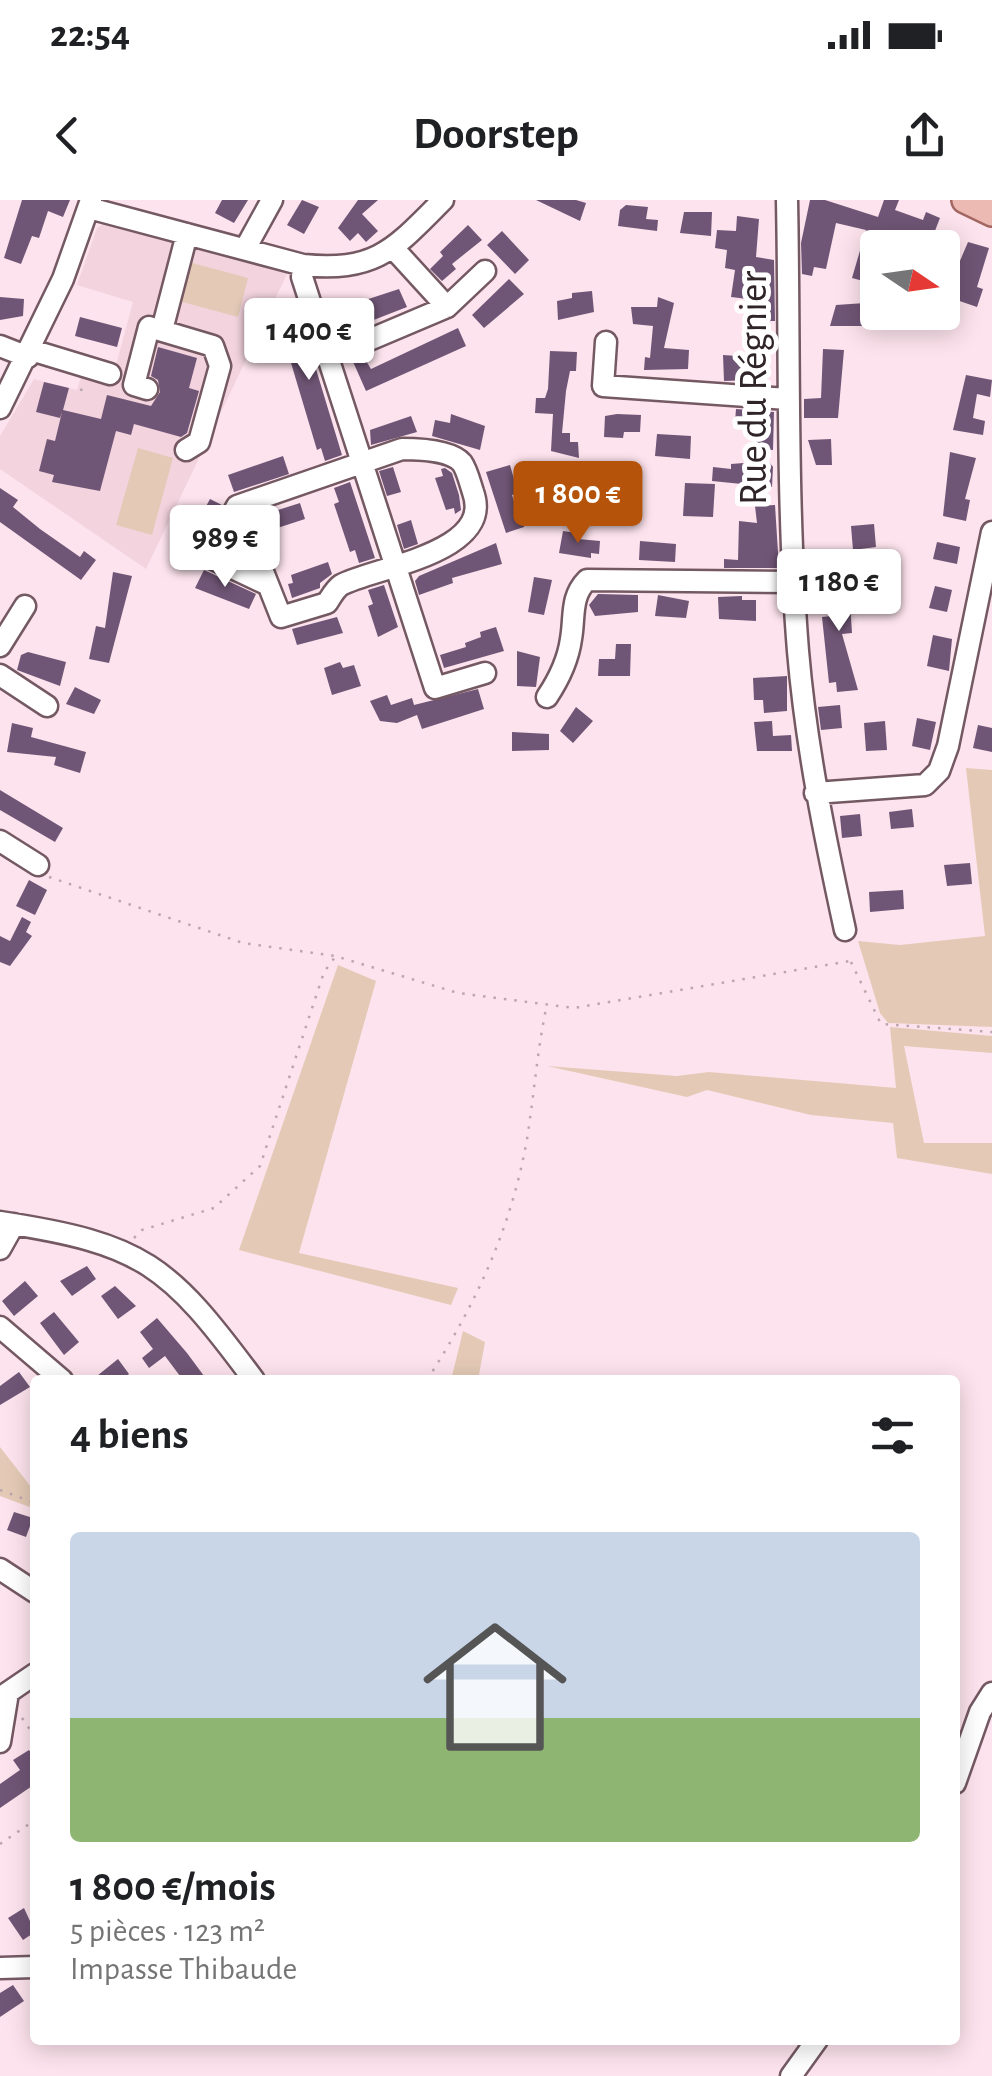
<!DOCTYPE html>
<html lang="fr">
<head>
<meta charset="utf-8">
<style>
  :root { --surface:#fff; --page:#f2f2f2; --text:#202124; --muted:#757577; --line:#e0e0e0; --accent:#b45309 }
  body { margin:0; font-family:"Alegreya Sans",sans-serif; background:var(--page); color:var(--text); height:100vh; display:flex; flex-direction:column; font-size:38px; white-space:nowrap }
  * { box-sizing:border-box; margin:0 }
  p { font-size:32px; color:var(--muted) }
  .icon { flex:none; width:55px; height:55px; fill:none; stroke:currentColor; stroke-width:2; stroke-linecap:round; stroke-linejoin:round }
  .map { position:relative; flex:1; overflow:hidden }
  .sheet { position:absolute; left:30px; top:1175px; width:930px; height:670px; display:flex; flex-direction:column; background:var(--surface); border-radius:10px; box-shadow:0 5px 25px #0003 }
  .sheet>* { flex:none }
  .needle { width:65px; rotate:103deg }
  .controls { position:absolute; left:860px; top:30px; display:grid; gap:20px }
  .controls a { display:grid; place-items:center; width:100px; height:100px; border-radius:10px; background:var(--surface); box-shadow:0 5px 25px #0003; font-size:50px }
  .price { position:absolute; translate:-50% -85px; padding:0 22px; border-radius:10px; background:#fff; color:#222; font-size:32px; line-height:65px; filter:drop-shadow(0 2px 5px #0008) }
  .price::after { content:''; position:absolute; left:50%; top:60px; width:30px; height:22px; margin-left:-15px; background:inherit; clip-path:polygon(0 0,100% 0,50% 100%) }
  .price.on { background:var(--accent); color:#fff }
  ul { padding:0; list-style:none }
  li { display:grid; align-content:center; gap:20px; height:530px; padding:0 40px }
  li+li { border-top:2px solid var(--line) }
  li span { display:grid; place-items:center; height:310px; border-radius:10px; color:#555 }
  li>.icon { margin-inline-start:auto }
  span .icon { width:180px; height:180px; fill:#fffc; stroke-width:1 }
  li b { font-size:42px }
  h2 { display:flex; justify-content:space-between; align-items:center; height:120px; padding:0 40px; font-size:42px }
  .status { display:flex; justify-content:space-between; align-items:center; height:70px; padding:0 50px; background:var(--surface); direction:ltr }
  .status svg { height:28px; fill:currentColor }
  header { display:flex; justify-content:space-between; align-items:center; height:130px; padding:0 40px; background:var(--surface); font-size:45px; font-weight:700 }
  .map>svg:first-child { display:block }
  .built { fill:#f2d3de }
  .green { fill:#e4cab6 }
  .building { fill:#705676 }
  .lines { fill:none; stroke-linecap:round; stroke-linejoin:round }
  .minor-casing { stroke:#745963; stroke-width:25 }
  .major-casing { stroke:#a36762; stroke-width:30 }
  .path { stroke:#bba6ae; stroke-width:2.5; stroke-dasharray:2.5 8; stroke-linecap:butt }
  .minor { stroke:#fff; stroke-width:20 }
  .major { stroke:#edb9b3; stroke-width:25 }
  .labels { text-anchor:middle; dominant-baseline:central; stroke-width:10; stroke-linejoin:round; paint-order:stroke }
  .street-label { font-size:40px; fill:#2f2428; stroke:#fff }
</style>
</head>
<body>
<div class="status"><b>22:54</b><svg viewBox="0 0 49 12"><path d="M0 12V9h3v3zM5 12V6h3v6zM10 12V3h3v9zM15 12V0h3v12zM26 1h20v11H26zM47 4h2v5h-2z"/></svg></div>
<header><svg class="icon" aria-label="back" viewBox="0 0 24 24"><path d="M15 5l-7 7 7 7"/></svg>Doorstep<svg class="icon" aria-label="share" viewBox="0 0 24 24"><path d="M12 15V3M7 8l5-5 5 5M5 13v7h14v-7"/></svg></header>
<div class="map">
<svg width="992" height="1876" viewBox="0 0 992 1876">
  <rect width="100%" height="100%" fill="#fde3ed"/>
  <path class="built" d="M104,23L288,72L146,369L0,269V236L34,179L77,190L82,173L112,180L133,102L77,85L97,28Z"/>
  <path class="green" d="M185,61L248,78L238,117L175,100Z
    M138,248L173,258L152,335L116,325Z
    M966,568L992,570V827L888,823L880,813L858,741L900,745L985,736Z
    M338,765L376,781L299,1053L458,1088L451,1105L239,1050Z
    M890,827L992,836V853L904,846L924,943H992V974L897,958L893,923L811,915L707,890L687,897L547,866L677,876L709,872L896,888Z
    M463,1131L485,1142L478,1180H451Z
    M0,1247L35,1292V1309L0,1296Z"/>
  <path class="building" d="M22,0H70L63,17L48,11L39,38L32,36L21,64L4,58Z
    M222,0H248L234,23L215,13Z
    M302,0L319,7L304,34L287,25Z
    M358,0H378L362,14L378,31L366,42L358,33L350,41L338,28Z
    M536,0H576L586,3L580,21Z
    M810,0H825L878,17L884,0H899L895,10L923,20L926,12L940,18L931,41L916,36L913,44L891,37L887,48H878V85L852,78L866,30L836,23L826,69L814,67L812,76L802,74L801,43Z
    M626,5L648,7L646,19L658,20L657,31L618,26L620,10Z
    M684,12H712L711,36L680,33Z
    M737,16L759,19L756,57L774,60L775,121H764V101L731,97L735,70L725,68L727,50L715,48L717,30L736,31Z
    M468,25L482,40L452,64L456,69L442,81L430,69L443,56L440,52Z
    M502,31L529,60L515,74L487,45Z
    M968,42L989,48L977,87L983,89L977,107L945,96Z
    M509,79L524,94L484,128L472,115Z
    M399,89L407,107L353,128L357,146L371,169L458,128L466,146L366,191L334,119L347,113L344,107Z
    M592,91L594,112L558,120L557,101L572,98V93Z
    M0,97L24,99L23,116L0,120Z
    M658,97L674,103L664,148L689,150L688,169L644,170L645,157L650,158L653,126L633,124L631,107H657Z
    M296,103L342,255L325,261L321,248L317,250L277,116L285,114L282,108Z
    M865,103L864,126H830L836,105Z
    M80,117L122,128L117,147L75,136Z
    M158,147L197,158L189,188L199,191L187,233L181,237L134,224L131,235L116,231L100,291L52,282L54,275L39,271L47,239L55,241L62,212L60,218L36,212L44,182L69,188L63,210L101,219L107,195L151,206L160,192L158,180L151,176Z
    M823,149L844,150L838,218H804V199L821,198Z
    M550,151L577,152L576,171H570L566,191L562,233H570V242H578L579,258L551,251L553,214L535,213L536,198H545L548,189Z
    M723,155L753,157L754,180L724,181Z
    M966,175L992,180L990,197L977,194L973,218L985,221L983,235L953,230Z
    M736,209L774,212L773,250L759,249L773,267L772,287L712,281L713,267L731,269V264L756,262L757,223L735,222Z
    M451,214L485,226L480,250L432,236L435,220L450,223Z
    M617,214L641,215L640,232H624L623,238L604,237L605,216Z
    M411,216L417,232L371,245L370,230Z
    M657,234L691,236L690,259L655,256Z
    M831,239L832,265H816L808,240Z
    M950,252L976,258L965,299L970,300L966,321L943,316Z
    M283,256L289,274L234,292L228,275Z
    M510,265L518,293L512,295L519,317L528,314L524,327L506,333L486,272Z
    M393,267L401,292L387,296L379,271Z
    M445,268L452,273L459,295L461,310L455,314L454,308L446,310L435,278L443,276L441,269Z
    M350,282L375,358L359,363L355,350L350,352L334,304L339,302L334,288Z
    M685,283L715,284L713,317L683,316Z
    M0,288L18,300L13,307L40,329L80,357L84,351L96,360L81,380L0,322Z
    M210,299L222,305L197,350V363L177,353L199,310L203,312Z
    M300,303L305,319L262,333L256,317Z
    M775,305L779,368H724V359L738,360L739,321L757,323L755,306Z
    M411,320L418,344L404,349L397,325Z
    M874,324L876,347L853,350L851,326Z
    M563,331L578,333V339L600,341L599,354L591,353V358L559,353Z
    M640,341L676,344L675,362L639,360Z
    M937,342L960,347L957,364L933,359Z
    M496,343L502,364L452,378L453,383L419,395L415,381L419,376Z
    M328,362L332,374L320,383V388L292,398L288,384L293,383L291,375Z
    M204,370L256,394L249,409L195,388Z
    M113,372L132,376L109,463L89,459L96,426L105,428Z
    M848,372L852,433L842,434L858,490L837,492L836,482L829,483L822,417L832,416L829,374Z
    M534,377L552,380L544,415L528,412Z
    M384,385L398,427L378,437L368,406L373,404L368,390Z
    M935,386L952,390L947,412L929,408Z
    M598,394L638,395V412L595,416L589,405Z
    M658,395L689,401L686,418L655,416Z
    M742,396V400H756V421L719,419L718,397Z
    M337,417L343,433L297,445L292,429Z
    M496,427L504,451L444,468L440,455L466,447L465,443L481,437L480,432Z
    M933,435L952,439L949,471L927,466Z
    M616,444H631L630,476H598L599,459H615Z
    M517,451L540,457L536,487L517,486Z
    M28,452L66,462L60,486L17,470L21,455Z
    M340,462L343,468L354,465L361,486L332,495L324,468Z
    M787,476V511L764,513L763,500H754L753,478Z
    M75,487L101,500L94,514L66,504Z
    M478,489L484,509L422,529L417,515L397,523L380,521L370,501L387,495L391,505L412,498L414,505Z
    M840,505L842,528L821,530L818,507Z
    M576,507L593,521L573,543L560,531Z
    M917,518L936,522L930,550L912,546Z
    M772,521L773,536L791,535L792,551H757L754,522Z
    M885,521L887,550L866,551L864,523Z
    M12,523L33,528L31,537L86,552L80,573L54,565L56,557L7,552Z
    M978,525L992,528V552L973,548Z
    M512,532L549,534V550L512,551Z
    M0,590L63,628L55,642L0,610Z
    M912,609L914,627L891,629L889,612Z
    M860,614L862,636L842,638L840,616Z
    M970,663L972,684L947,686L944,665Z
    M29,680L47,690L35,715L16,706Z
    M903,690L904,709L870,712L869,692Z
    M22,717L31,722L26,732L32,736L10,766L0,762V736L10,741Z
    M87,1066L96,1079L72,1096L60,1081Z
    M25,1081L38,1096L14,1116L2,1101Z
    M115,1086L136,1106L118,1119L101,1096Z
    M54,1112L79,1142L64,1155L40,1123Z
    M157,1118L187,1153L207,1180H183L165,1156L149,1168L142,1158L153,1149L140,1132Z
    M118,1159L129,1174L121,1180H92Z
    M19,1172L30,1187L0,1205V1186Z
    M14,1312L33,1318L26,1337L7,1330Z
    M29,1550L35,1558V1584L0,1608V1584L20,1570L13,1560Z
    M24,1708L35,1732L23,1740L8,1718Z
    M13,1785L24,1801L0,1817V1793Z"/>
  <g class="lines">
    <g class="minor-casing">
      <path id="minor" d="M787,0C790,151 786,301 798,451C806,546 825,638 845,730
        M89,8L303,65C377,72 394,49 443,0
        M245,49L272,0
        M394,49L447,107
        M303,65L302,77L435,488L485,473
        M162,130L187,34
        M369,140L447,107L485,71
        M606,142L603,186L788,199
        M0,146L28,157
        M31,150L110,174
        M147,189L134,185L149,127L213,146L220,166L199,242L186,250
        M0,208L63,79L91,0
        M402,249C418,249 451,250 462,263C467,270 470,283 473,292C495,353 375,367 341,385C335,389 331,397 327,403L281,417L237,306Z
        M237,306L209,357L264,383
        M0,446L25,406
        M0,475L47,506
        M547,497C559,479 568,461 571,439C575,417 570,397 587,380L794,382
        M815,593L925,585L939,571L948,546L992,332
        M0,641L38,665
        M0,1022C144,1044 168,1064 254,1180
        M0,1049L14,1024
        M0,1127L62,1180
        M0,1369L35,1392
        M0,1498L35,1474
        M0,1542L8,1493
        M955,1583L980,1512L992,1493
        M0,1768L35,1767
        M791,1876L817,1840"/>
    </g>
    <g class="major-casing">
      <path id="major" d="M965,0L992,13"/>
    </g>
    <path class="path" d="M81,191L83,183
      M49,677L243,743L335,756L458,793L574,808L850,761
      M851,762L881,824L992,832
      M134,1038L142,1030L214,1008L260,966L324,772L335,757
      M427,1180C476,1104 511,1029 527,939C534,895 537,852 546,809
      M0,1290L35,1303
      M22,1518L35,1537
      M0,1644L35,1620"/>
    <use href="#minor" class="minor"/>
    <use href="#major" class="major"/>
  </g>
  <g class="labels">
    <g class="street-label">
      <text transform="translate(754 188) rotate(-90)">Rue du Régnier</text>
    </g>
  </g>
</svg>
<div class="controls">
<a><svg class="needle" viewBox="-14 -14 28 28"><path d="M0-13l5 13h-10z" fill="#e53935"/><path d="M0 13l5-13h-10z" fill="#757577"/></svg></a>
</div>
<b class="price" style="left:309px;top:183px">1 400 €</b>
<b class="price on" style="left:578px;top:346px">1 800 €</b>
<b class="price" style="left:225px;top:390px">989 €</b>
<b class="price" style="left:839px;top:434px">1 180 €</b>
<section class="sheet">
<h2>4 biens<svg class="icon" aria-label="filters" viewBox="0 0 24 24"><path d="M4 7h16M4 17h16"/><circle cx="9" cy="7" r="2"/><circle cx="15" cy="17" r="2"/></svg></h2>
<ul>
<li><span style="background:linear-gradient(#c9d6e8 60%,#8fb573 0)"><svg class="icon" aria-label="home" viewBox="0 0 24 24"><path d="M3 11l9-7 9 7M6 9v11h12V9"/></svg></span><div><b>1 800 €/mois</b><p>5 pièces · 123 m²</p><p>Impasse Thibaude</p></div></li>
</ul>
</section>
</div>
</body>
</html>
